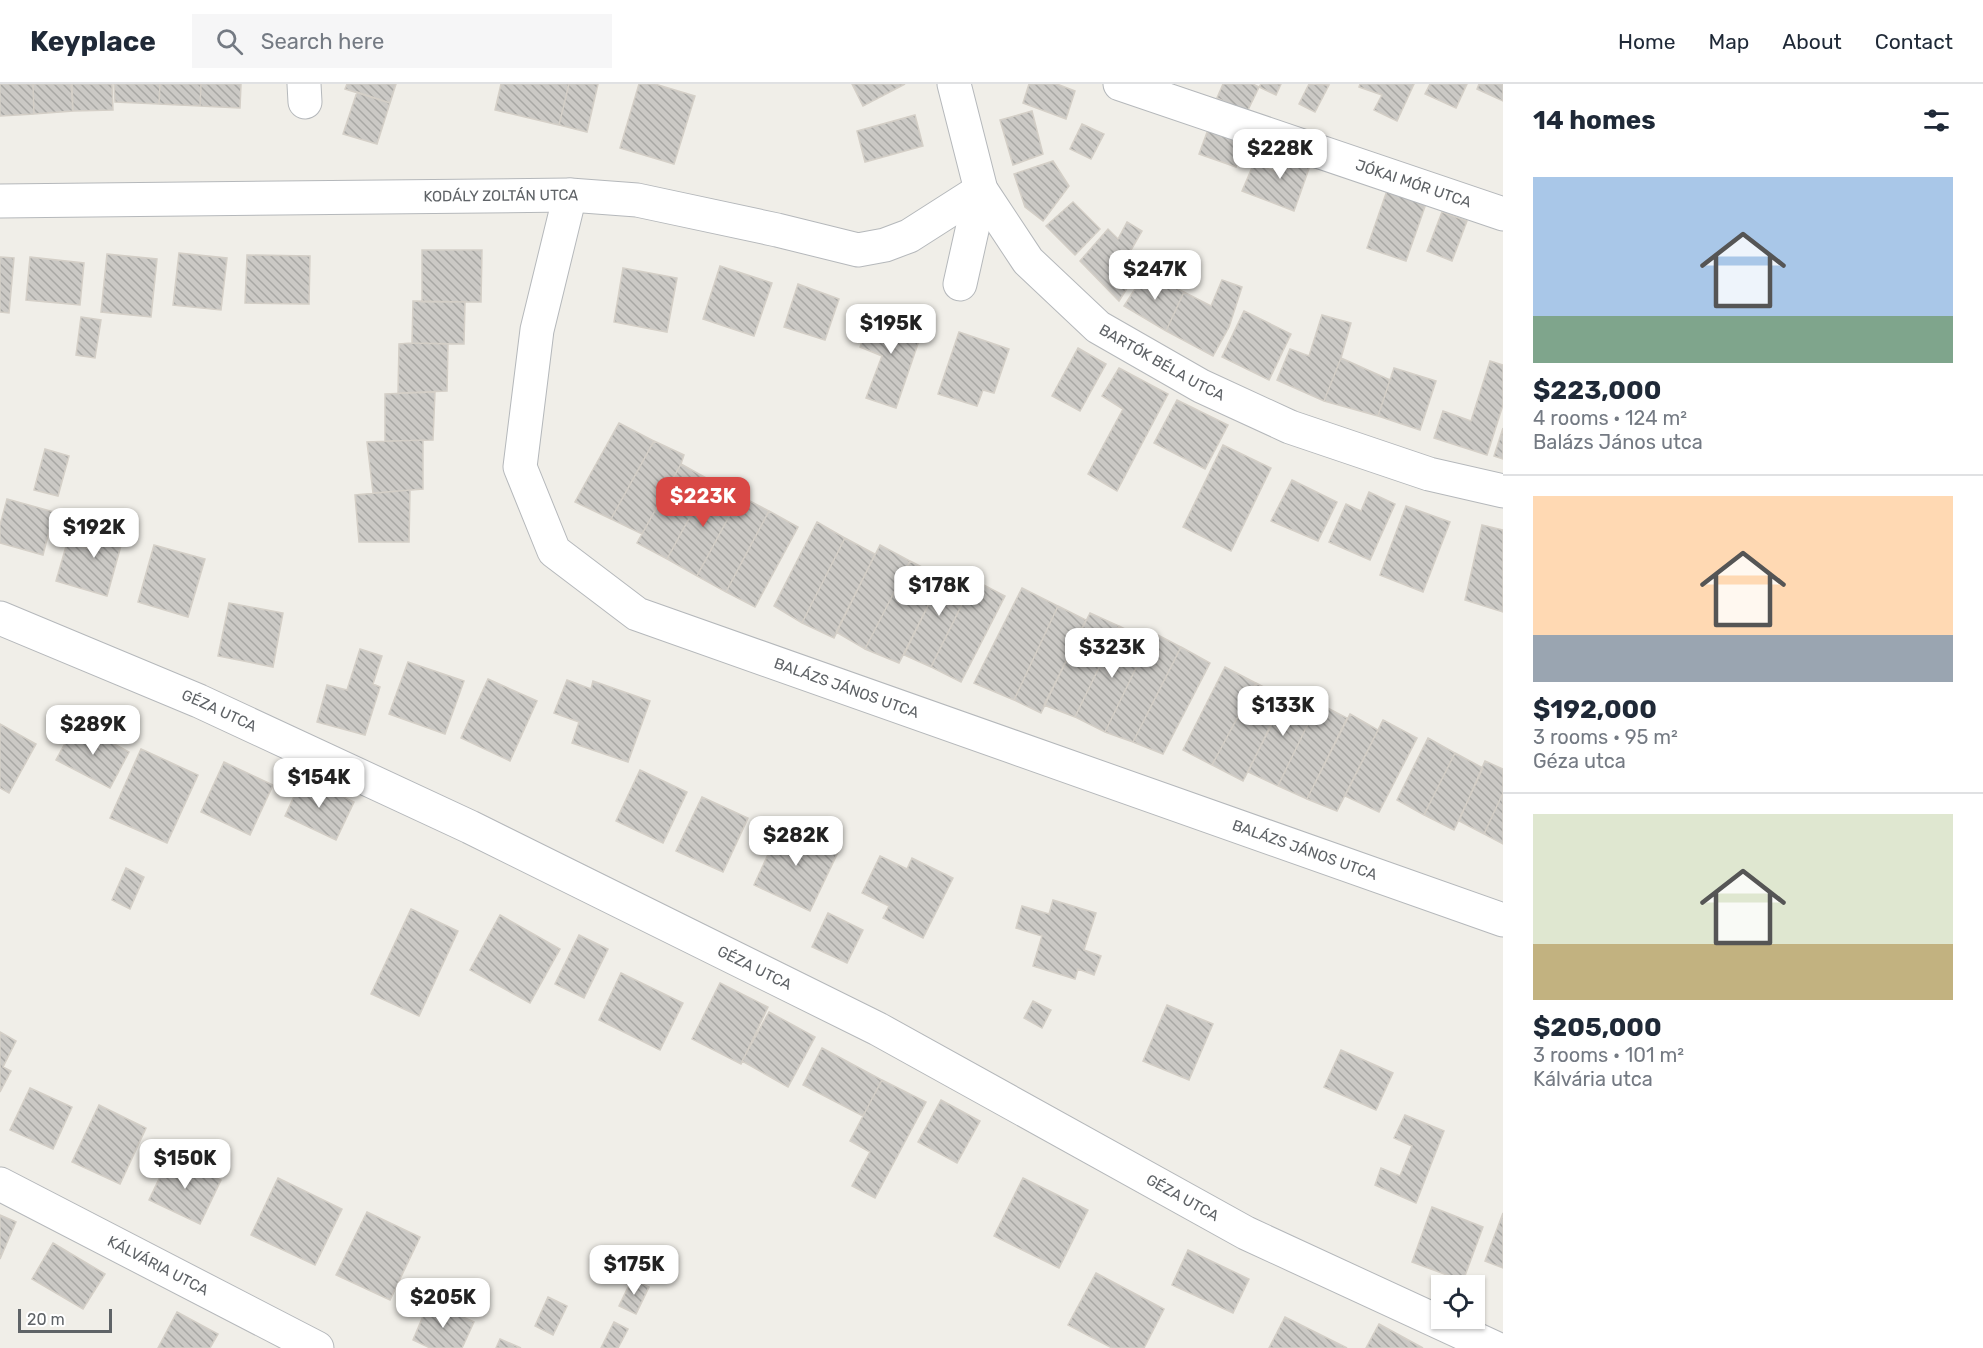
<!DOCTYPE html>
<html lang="en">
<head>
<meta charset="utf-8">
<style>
  :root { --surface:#fff; --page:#f6f6f7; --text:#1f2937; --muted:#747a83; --line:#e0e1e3; --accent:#d94845 }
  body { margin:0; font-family:Rubik,sans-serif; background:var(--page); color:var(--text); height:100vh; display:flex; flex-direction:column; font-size:22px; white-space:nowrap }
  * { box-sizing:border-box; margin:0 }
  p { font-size:20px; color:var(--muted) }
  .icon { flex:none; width:33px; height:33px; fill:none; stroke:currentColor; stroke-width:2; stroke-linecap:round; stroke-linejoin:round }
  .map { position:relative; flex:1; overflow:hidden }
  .drawer { display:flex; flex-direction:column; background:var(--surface); width:480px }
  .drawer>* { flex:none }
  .controls { position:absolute; left:1431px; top:1191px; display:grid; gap:12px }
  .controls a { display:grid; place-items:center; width:54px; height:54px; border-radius:0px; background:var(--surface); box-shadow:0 2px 4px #0004; font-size:30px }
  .scale { position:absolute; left:18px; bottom:15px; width:94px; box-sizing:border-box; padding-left:6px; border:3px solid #5f6367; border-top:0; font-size:16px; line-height:21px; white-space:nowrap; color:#5f6367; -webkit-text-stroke:4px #fff; paint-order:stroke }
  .price { position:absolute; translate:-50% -51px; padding:0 14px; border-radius:12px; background:#fff; color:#222; font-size:20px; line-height:39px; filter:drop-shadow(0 2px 3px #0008) }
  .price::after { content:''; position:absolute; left:50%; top:36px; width:18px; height:14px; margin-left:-9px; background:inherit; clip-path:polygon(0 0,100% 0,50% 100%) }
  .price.on { background:var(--accent); color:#fff }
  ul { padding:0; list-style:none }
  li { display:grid; align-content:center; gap:12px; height:318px; padding:0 30px }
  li+li { border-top:2px solid var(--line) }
  li span { display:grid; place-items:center; height:186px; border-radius:0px; color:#555 }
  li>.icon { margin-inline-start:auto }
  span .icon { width:108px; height:108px; fill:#fffc; stroke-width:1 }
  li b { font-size:26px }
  h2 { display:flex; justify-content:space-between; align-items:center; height:72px; padding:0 30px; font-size:26px }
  header { display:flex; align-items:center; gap:36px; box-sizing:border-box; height:84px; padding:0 30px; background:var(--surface); border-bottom:2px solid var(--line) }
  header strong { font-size:28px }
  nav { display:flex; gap:33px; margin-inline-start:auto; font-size:21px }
  .search { width:420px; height:54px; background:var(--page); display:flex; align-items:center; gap:15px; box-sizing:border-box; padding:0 21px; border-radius:0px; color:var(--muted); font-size:22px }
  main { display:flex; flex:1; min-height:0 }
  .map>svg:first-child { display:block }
  .building { fill:url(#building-back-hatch); stroke:#d4cfc7; stroke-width:1.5 }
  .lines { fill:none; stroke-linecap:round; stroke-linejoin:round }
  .minor-casing { stroke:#b5b8bb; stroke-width:35 }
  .minor { stroke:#fff; stroke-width:33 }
  .labels { text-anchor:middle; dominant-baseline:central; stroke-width:5; stroke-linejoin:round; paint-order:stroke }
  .street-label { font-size:15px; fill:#5f6367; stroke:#fff }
</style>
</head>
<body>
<header>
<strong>Keyplace</strong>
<div class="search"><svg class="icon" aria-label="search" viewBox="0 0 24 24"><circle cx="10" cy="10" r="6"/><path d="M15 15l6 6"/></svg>Search here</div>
<nav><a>Home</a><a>Map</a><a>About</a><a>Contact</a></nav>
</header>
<main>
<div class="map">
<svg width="1503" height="1264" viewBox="0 0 1503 1264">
  <defs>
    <pattern id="building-back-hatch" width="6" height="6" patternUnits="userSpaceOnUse" patternTransform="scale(1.5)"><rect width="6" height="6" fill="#cbc9c5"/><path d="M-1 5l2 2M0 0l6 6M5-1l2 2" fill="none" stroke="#a8a7a4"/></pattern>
  </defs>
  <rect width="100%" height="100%" fill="#f0eee8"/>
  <path class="building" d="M0,0H33L34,30L0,32Z
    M33,0H71L73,27L34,30Z
    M72,0H112L113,26L73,27Z
    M114,0H160L159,20L115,18Z
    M160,0H201L200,22L159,20Z
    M201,0H241L240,24L200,22Z
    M347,0H396L390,19L345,5Z
    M501,0H569L559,41L495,26Z
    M569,0H598L587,48L559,41Z
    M639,0H655L695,12L674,80L620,64Z
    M852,0H905L863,22Z
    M1029,0H1057L1075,7L1066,35L1023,19Z
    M1223,0H1253L1259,3L1247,28L1217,14Z
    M1261,0H1281L1276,11L1259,3Z
    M1309,0L1329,1L1315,28L1299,20Z
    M1360,0H1414L1397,37L1374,26L1382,11L1359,3Z
    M1430,0H1467L1456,24L1425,10Z
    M1479,0H1503V17L1477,5Z
    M357,8L390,19L377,60L343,50Z
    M1032,27L1043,70L1013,81L1000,36Z
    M915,31L923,62L865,78L857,47Z
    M1082,40L1104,50L1091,75L1070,65Z
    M1209,43L1245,57L1236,83L1199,70Z
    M1282,65L1312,76L1294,127L1242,107L1254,79L1274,87Z
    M1053,77L1069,102L1043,137L1025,123L1014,90Z
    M1390,98L1429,111L1406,177L1367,164Z
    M1073,118L1100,145L1075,171L1046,142Z
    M1442,128L1467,137L1452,177L1427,167Z
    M1127,138L1142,147L1127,173L1140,184L1119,217L1080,177L1108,145L1118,155Z
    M422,166H482L481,218H422Z
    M179,169L227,174L221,226L173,221Z
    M107,170L157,175L151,233L101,228Z
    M247,171L310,172L309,220L245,219Z
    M0,173L14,174L9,229L0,228Z
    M30,173L84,179L80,221L26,216Z
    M720,182L772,199L754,252L703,235Z
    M623,184L677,194L667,248L614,238Z
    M1146,188L1184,208L1166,247L1124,222Z
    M1222,196L1242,203L1229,243L1213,272L1166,247L1184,208L1211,222Z
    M798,200L839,215L825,256L784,243Z
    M413,217L465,218L464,260L412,259Z
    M875,225L923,245L896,324L866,314L882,272L860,263Z
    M1244,227L1291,250L1269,296L1222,273Z
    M1322,231L1351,239L1341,274L1324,317L1277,296L1290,265L1309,272Z
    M81,233L101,236L95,274L76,271Z
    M959,248L1009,265L994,309L983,306L977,322L938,310Z
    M412,259L448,260L447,307L398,309L399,260Z
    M1078,264L1106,280L1080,327L1052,312Z
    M1341,274L1390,296L1378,332L1324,317Z
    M1490,277L1503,281V321L1487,371L1434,354L1443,327L1471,337Z
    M1119,284L1168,310L1117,407L1088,390L1123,325L1102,312Z
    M1394,284L1436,297L1420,346L1378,332Z
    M435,308L433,356L385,357V310Z
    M1177,316L1228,341L1205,385L1154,359Z
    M619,339L654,357L611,435L575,418Z
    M1503,344V375L1494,372Z
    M423,356V405L373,409L367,358Z
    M654,357L684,371L681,380L642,450L611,435Z
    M1223,361L1271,384L1231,467L1183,443Z
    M45,365L69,372L58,412L34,406Z
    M681,380L710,396L667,475L637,459Z
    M710,396L740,412L697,492L667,475Z
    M1292,396L1337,418L1318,457L1271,437Z
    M410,406L409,458H359L355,411Z
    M1369,408L1395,420L1370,476L1329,458L1346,420L1361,427Z
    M740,412L769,427L726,508L697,492Z
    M7,415L54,428L43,471L0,459V441Z
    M1406,422L1450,438L1423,508L1380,491Z
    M769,427L798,443L755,523L726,508Z
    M99,432L127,440L107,512L56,497L67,459L90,465Z
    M817,438L845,454L802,539L774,522Z
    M1482,441L1503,446V528L1465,516Z
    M845,454L875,470L834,554L802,539Z
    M154,461L205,475L188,533L138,518Z
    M880,461L910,477L865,565L836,548Z
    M910,477L942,493L899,579L865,565Z
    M947,483L974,496L931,583L904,571Z
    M974,496L1005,512L961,598L931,583Z
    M1022,504L1058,522L1014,616L974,599Z
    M229,519L283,529L273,583L218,572Z
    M1058,522L1086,536L1041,629L1014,616Z
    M1090,529L1119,542L1075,633L1044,621Z
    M1119,542L1149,557L1105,648L1075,633Z
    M1152,548L1181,563L1133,658L1105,648L1149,557Z
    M1181,563L1210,579L1163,670L1133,658Z
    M360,565L382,572L373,600L380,603L365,651L317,638L327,601L347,606Z
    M408,578L464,597L445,650L389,630Z
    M1225,583L1256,599L1212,681L1183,666Z
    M488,595L537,617L510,677L461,654Z
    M567,596L591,605L593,597L650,617L628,678L572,659L579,638L554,629Z
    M1256,599L1285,614L1243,697L1212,681Z
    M1289,603L1318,619L1278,702L1248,688Z
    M1318,619L1347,634L1307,715L1278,702Z
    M1350,630L1378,646L1337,727L1307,715Z
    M1383,636L1417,654L1379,728L1345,712Z
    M76,639L129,668L110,704L56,676Z
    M0,640L36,660L9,709L0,704Z
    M1428,654L1455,669L1424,731L1397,716Z
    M141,665L198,691L167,759L110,734Z
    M1455,669L1483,684L1454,746L1424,731Z
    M1485,677L1503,685V709L1484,750L1459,737Z
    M224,678L273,701L250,751L201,728Z
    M640,686L687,708L663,759L616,737Z
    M303,693L354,718L336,756L285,732Z
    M1503,709V760L1484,750Z
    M702,713L748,734L723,788L676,767Z
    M782,740L839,766L810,827L754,801Z
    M880,772L907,785L912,774L953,794L923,854L883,834L889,822L862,809Z
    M126,784L144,793L130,825L112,816Z
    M1053,816L1096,829L1084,866L1101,872L1094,891L1078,885L1075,895L1033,882L1042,852L1016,844L1022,822L1049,830Z
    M411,825L458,847L419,932L371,910Z
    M828,829L863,846L847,879L812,863Z
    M500,831L560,865L530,919L470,886Z
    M579,851L608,865L584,914L555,900Z
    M621,889L683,919L660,966L599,936Z
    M720,899L768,923L741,980L692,955Z
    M1033,917L1051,926L1042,944L1024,934Z
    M1167,921L1213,940L1189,996L1143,977Z
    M769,928L815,953L788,1003L742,977Z
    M0,948L16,957L3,983L11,987L0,1008Z
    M822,964L882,996L863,1032L803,1001Z
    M1341,966L1393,989L1376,1026L1324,1003Z
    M882,996L926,1018L875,1114L852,1102L870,1068L850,1057Z
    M30,1004L72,1023L53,1065L10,1046Z
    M941,1016L980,1037L957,1079L918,1058Z
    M99,1021L146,1044L120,1100L72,1078Z
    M1405,1031L1444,1047L1416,1119L1375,1101L1381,1084L1400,1092L1412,1062L1394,1054Z
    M170,1072L221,1096L200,1140L149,1116Z
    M278,1094L342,1125L315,1181L251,1151Z
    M1023,1094L1088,1126L1059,1184L994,1152Z
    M1432,1123L1483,1143L1463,1197L1412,1178Z
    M367,1128L420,1153L390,1216L336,1191Z
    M1503,1129V1184L1485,1177Z
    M0,1131L16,1138L0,1175Z
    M53,1159L105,1190L83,1225L32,1195Z
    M1188,1166L1249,1195L1233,1229L1172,1201Z
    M1096,1189L1164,1225L1144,1264H1112L1068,1241Z
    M632,1195L649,1203L636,1230L619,1222Z
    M548,1213L567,1222L553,1251L535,1242Z
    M429,1218L474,1238L462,1264H430L413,1256Z
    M177,1228L218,1250L210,1264H158Z
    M1285,1233L1347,1264H1269Z
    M614,1238L628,1245L618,1264H601Z
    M1379,1240L1423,1264H1366Z
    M500,1255L521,1264H496Z"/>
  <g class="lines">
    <g class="minor-casing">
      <g id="minor">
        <path d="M304,0L305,18"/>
        <path id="s1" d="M954,0L981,106L1028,177L1098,243L1201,302L1290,343L1429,390L1503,407"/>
        <path id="s2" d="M1120,0L1503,130"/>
        <path id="s3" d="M570,111L537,246L520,383L554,467L637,530L1503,836"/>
        <path id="s4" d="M0,117L570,111L637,116L777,146L858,166L885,161L909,152L981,106"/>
        <path d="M960,200L981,106"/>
        <path id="s5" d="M0,534L199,617L470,743L878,945L1246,1149L1495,1264"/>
        <path id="s6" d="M0,1100L317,1264"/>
      </g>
    </g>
    <use href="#minor" class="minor"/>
  </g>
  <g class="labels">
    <g class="street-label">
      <text stroke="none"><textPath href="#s2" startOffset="310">JÓKAI MÓR UTCA</textPath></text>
      <text stroke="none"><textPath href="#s4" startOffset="501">KODÁLY ZOLTÁN UTCA</textPath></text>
      <text stroke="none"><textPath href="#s1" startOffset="364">BARTÓK BÉLA UTCA</textPath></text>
      <text stroke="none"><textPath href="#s3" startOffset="694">BALÁZS JÁNOS UTCA</textPath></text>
      <text stroke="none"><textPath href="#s5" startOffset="238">GÉZA UTCA</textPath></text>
      <text stroke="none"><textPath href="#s3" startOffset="1180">BALÁZS JÁNOS UTCA</textPath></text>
      <text stroke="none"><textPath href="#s5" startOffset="832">GÉZA UTCA</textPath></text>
      <text stroke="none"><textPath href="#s5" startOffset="1318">GÉZA UTCA</textPath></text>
      <text stroke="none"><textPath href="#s6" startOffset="178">KÁLVÁRIA UTCA</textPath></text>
    </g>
  </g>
</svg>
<div class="controls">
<a><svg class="icon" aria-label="locate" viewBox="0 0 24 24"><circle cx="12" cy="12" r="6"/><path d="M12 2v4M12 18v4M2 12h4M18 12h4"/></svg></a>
</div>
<div class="scale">20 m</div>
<b class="price" style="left:1280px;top:96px">$228K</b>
<b class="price" style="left:1155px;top:217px">$247K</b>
<b class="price" style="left:891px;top:271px">$195K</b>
<b class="price on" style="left:703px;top:444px">$223K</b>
<b class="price" style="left:94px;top:475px">$192K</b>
<b class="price" style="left:939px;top:533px">$178K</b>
<b class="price" style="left:1112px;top:595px">$323K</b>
<b class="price" style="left:1283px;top:653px">$133K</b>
<b class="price" style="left:93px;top:672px">$289K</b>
<b class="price" style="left:319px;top:725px">$154K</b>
<b class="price" style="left:796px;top:783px">$282K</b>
<b class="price" style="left:185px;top:1106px">$150K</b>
<b class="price" style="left:634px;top:1212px">$175K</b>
<b class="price" style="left:443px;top:1245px">$205K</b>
</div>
<section class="drawer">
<h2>14 homes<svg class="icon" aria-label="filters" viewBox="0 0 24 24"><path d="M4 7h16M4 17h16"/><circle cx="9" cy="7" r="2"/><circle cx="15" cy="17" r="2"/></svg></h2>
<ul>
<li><span style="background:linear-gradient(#a9c7e8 75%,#7fa58c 0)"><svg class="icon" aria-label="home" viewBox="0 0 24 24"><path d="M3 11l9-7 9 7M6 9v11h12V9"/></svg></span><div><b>$223,000</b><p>4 rooms · 124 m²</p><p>Balázs János utca</p></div></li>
<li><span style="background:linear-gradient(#ffd9b3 75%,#9aa5b1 0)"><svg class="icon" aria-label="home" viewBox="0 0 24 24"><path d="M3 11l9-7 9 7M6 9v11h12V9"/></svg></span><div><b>$192,000</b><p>3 rooms · 95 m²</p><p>Géza utca</p></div></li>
<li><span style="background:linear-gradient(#dfe7d0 70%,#c2b280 0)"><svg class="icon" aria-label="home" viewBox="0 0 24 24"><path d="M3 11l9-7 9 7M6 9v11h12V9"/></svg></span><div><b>$205,000</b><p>3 rooms · 101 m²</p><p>Kálvária utca</p></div></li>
</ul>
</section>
</main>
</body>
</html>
